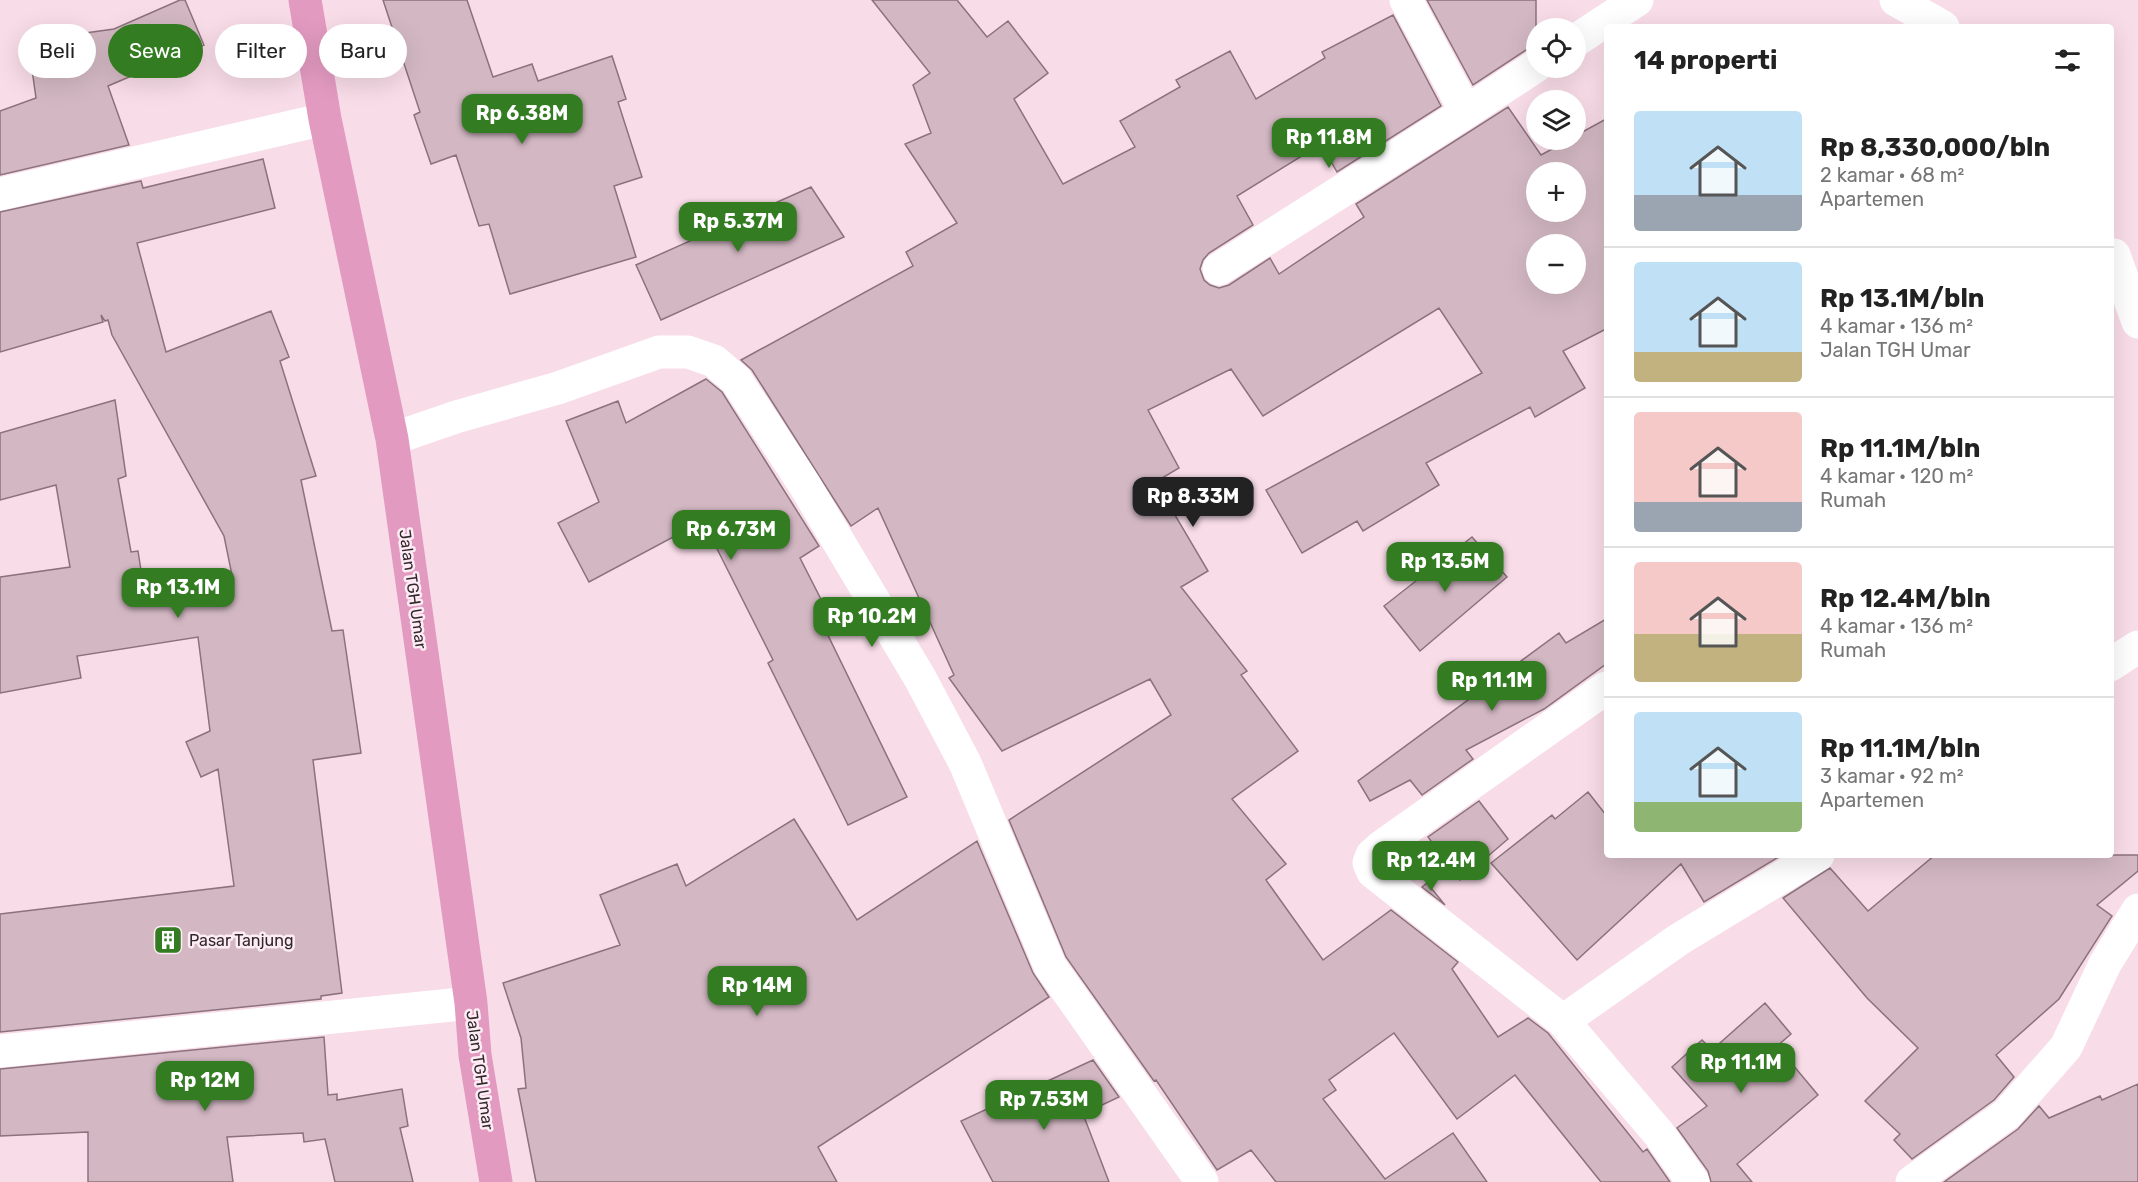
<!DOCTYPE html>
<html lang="id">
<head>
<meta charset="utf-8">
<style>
  :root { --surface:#fff; --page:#f6f6f6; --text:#222; --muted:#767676; --line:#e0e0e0; --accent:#337c21 }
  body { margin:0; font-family:Rubik,sans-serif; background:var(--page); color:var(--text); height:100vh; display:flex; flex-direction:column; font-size:22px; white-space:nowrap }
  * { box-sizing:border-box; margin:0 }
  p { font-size:20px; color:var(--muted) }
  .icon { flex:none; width:33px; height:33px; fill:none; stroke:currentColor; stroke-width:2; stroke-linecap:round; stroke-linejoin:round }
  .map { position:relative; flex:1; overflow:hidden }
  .side { position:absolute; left:1604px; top:24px; width:510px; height:834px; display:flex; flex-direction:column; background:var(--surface); border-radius:6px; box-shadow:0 6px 24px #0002 }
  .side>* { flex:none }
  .top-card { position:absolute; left:18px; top:24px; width:570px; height:54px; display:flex; gap:12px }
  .fabs { position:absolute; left:1526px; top:18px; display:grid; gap:12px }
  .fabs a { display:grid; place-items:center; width:60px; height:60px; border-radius:50%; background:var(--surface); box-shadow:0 6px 24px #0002; font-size:30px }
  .price { position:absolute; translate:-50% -51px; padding:0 14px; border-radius:12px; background:var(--accent); color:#fff; font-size:20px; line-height:39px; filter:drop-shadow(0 2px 3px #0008) }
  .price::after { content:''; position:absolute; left:50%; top:36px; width:18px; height:14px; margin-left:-9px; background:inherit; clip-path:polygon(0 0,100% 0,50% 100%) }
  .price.current { background:#222; color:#fff }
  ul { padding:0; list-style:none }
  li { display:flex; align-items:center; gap:18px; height:150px; padding:0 30px }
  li+li { border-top:2px solid var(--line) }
  li span { display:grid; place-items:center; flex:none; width:168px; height:120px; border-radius:6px; color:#555 }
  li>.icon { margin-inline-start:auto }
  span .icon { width:72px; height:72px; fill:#fffc; stroke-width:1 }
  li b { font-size:26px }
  h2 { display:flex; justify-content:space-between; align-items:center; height:72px; padding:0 30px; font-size:26px }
  .chip { padding:0 21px; border-radius:27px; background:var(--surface); box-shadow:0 6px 24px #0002; font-size:21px; line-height:54px }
  .chip.current { background:var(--accent); color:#fff }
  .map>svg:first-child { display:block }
  .building { fill:#d3b8c3; stroke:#8b727d; stroke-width:1.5; fill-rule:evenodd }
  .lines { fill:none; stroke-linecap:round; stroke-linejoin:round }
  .street { stroke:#fff; stroke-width:33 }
  .primary { stroke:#e39ac1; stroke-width:33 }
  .labels { text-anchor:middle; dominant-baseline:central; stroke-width:5; stroke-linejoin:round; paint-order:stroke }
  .street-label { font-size:16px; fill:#31272b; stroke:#fdecf4 }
  .poi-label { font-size:16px; fill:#31272b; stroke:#fdecf4; text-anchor:start }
</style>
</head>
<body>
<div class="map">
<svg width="2138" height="1182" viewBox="0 0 2138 1182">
  <rect width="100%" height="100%" fill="#f8dce8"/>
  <path class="building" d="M180,0H185L204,45L108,86L129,145L0,175V111L36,98L28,41L114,29Z
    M383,0H467L493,77L532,64L538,81L612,56L626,99L618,102L642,177L614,186L636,257L510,294L489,224L479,226L456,155L431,164L414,115L420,112Z
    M872,0H957L987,37L1008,21L1048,73L1014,99L1063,184L1135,147L1120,121L1180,87L1176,80L1230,51L1256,99L1325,58L1322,52L1393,15L1441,106L1337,172L1321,144L1237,196L1253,225L1209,253L1203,260L1200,269L1204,280L1210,285L1219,288L1229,285L1270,258L1279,274L1364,217L1356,204L1508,107L1541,155L1569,140H1575V136L1606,119V329L1563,351L1585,388L1535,417L1530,407L1426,463L1439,485L1363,531L1357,521L1302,553L1266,490L1482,373L1439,308L1263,416L1231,369L1148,410L1179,468L1162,478L1168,490L1162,493L1208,571L1181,587L1247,671L1241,675L1298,751L1232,799L1286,864L1266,880L1323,960L1391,910L1458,962L1452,969L1498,1037L1528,1018L1548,1033L1643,1152L1647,1149L1670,1182H1601L1515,1075L1457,1119L1394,1033L1329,1080L1336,1090L1323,1099L1385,1179L1453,1133L1487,1182H1276L1251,1150L1217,1170L1156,1080L1154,1081L1066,957L1009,820L1171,715L1150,679L1002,751L949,678L954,675L878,508L851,526L752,370L741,360L913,266L906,252L957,223L905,144L931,133L913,85L930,73ZM1536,172H1575V212H1536ZM1536,244H1575V284H1536Z
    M1427,0H1536V47L1526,50L1473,85Z
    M263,159L275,208L137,243L166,352L271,311L289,357L280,361L316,476L301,480L332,631L343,630L361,753L313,760L342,993L321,996V999L0,1032V914L234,886L218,769L201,777L186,742L210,731L198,637L77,656L81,678L0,693V577L70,567L56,485L0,500V433L115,400L126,476L118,479L131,552L138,551L144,590L233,580L224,536L112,335L108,320L105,321L101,315L103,322L0,352V212L141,181L143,188Z
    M811,187L844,237L661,320L636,265Z
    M706,379L722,392L819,546L800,558L831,619L822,623L907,797L848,825L768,663L773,660L703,521L589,582L558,523L599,502L566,421L618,401L626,423Z
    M1472,537L1507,577L1420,651L1384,606Z
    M1606,619V664L1544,709L1466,750L1473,759L1422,795L1410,780L1370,801L1358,781L1559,633L1566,643Z
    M1588,792L1606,815V855H1782L1704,902L1681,864L1577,960L1491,863L1552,815L1555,819Z
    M1479,801L1508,839L1460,880L1428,837Z
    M794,819L857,920L977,841L1033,973L1049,997L818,1147L837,1182H536L518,1089L526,1088L521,1038L503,983L620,945L600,895L677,864L686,886Z
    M1935,855H2138V871L2097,905L2112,916L2059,999L1996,1055L2014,1077L1994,1100L1912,1159L1894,1140L1900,1134L1865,1101L1918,1048L1867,998L1783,898L1830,868L1868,911Z
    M1427,883L1445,905L1422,887Z
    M1765,1003L1791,1034L1777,1046L1818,1095L1737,1164L1752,1182H1711L1708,1171L1677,1128L1707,1106L1672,1067L1702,1040L1712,1050Z
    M324,1037L328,1095L337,1094V1100L402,1089L408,1126L400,1128L413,1182H335L325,1139L304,1142L303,1133L227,1137L233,1182H88V1132L0,1136V1069Z
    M1093,1060L1119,1097L1083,1114L1109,1182H993L961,1121Z
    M2138,1084V1182H1944L2018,1129L2039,1106L2049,1118L2100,1096L2102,1100Z"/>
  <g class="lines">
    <path class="street" d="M1406,0L1466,112L1536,66
      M1896,0L1943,27
      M1575,41L1637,0
      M0,194L325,119
      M2114,255L2138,322
      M1219,269L1466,112
      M392,439L456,417L558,388L659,352H688L714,361L736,380L804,484L920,678L965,763L1050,966L1202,1182
      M2110,665L2138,647
      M1606,688L1381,847L1372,855L1369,863L1373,872L1563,1021L1659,1134L1693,1182
      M1563,1021L1678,940L1818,855
      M0,1051L471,1003
      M1912,1182L2007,1114L2066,1047L2105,964L2138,910"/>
    <path class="primary" d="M305,0L325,119L392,439L471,1003L475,1055L496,1182"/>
  </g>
  <defs>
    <g id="building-square" transform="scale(1.5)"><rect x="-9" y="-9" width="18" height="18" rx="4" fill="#337c21" stroke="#fdecf4"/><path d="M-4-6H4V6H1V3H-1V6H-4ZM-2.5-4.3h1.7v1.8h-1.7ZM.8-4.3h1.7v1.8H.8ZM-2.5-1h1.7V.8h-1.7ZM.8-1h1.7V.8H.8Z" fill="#fff"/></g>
  </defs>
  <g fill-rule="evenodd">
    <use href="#building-square" x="168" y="940"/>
  </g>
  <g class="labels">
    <g class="street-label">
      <text transform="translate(413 589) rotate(82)">Jalan TGH Umar</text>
      <text transform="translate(480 1070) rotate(82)">Jalan TGH Umar</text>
    </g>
    <g class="poi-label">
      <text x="189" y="940">Pasar Tanjung</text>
    </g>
  </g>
</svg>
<div class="fabs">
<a><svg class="icon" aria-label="locate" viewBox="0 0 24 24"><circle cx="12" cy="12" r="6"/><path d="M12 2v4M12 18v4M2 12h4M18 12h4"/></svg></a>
<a><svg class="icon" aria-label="layers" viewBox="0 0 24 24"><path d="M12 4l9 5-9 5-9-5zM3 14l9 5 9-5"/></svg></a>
<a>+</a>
<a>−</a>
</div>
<b class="price" style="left:522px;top:145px">Rp 6.38M</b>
<b class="price" style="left:1329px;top:169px">Rp 11.8M</b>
<b class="price" style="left:738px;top:253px">Rp 5.37M</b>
<b class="price current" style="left:1193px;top:528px">Rp 8.33M</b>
<b class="price" style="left:731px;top:561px">Rp 6.73M</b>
<b class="price" style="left:1445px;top:593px">Rp 13.5M</b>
<b class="price" style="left:178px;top:619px">Rp 13.1M</b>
<b class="price" style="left:872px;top:648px">Rp 10.2M</b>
<b class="price" style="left:1492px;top:712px">Rp 11.1M</b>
<b class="price" style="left:1431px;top:892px">Rp 12.4M</b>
<b class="price" style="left:757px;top:1017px">Rp 14M</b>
<b class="price" style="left:1741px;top:1094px">Rp 11.1M</b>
<b class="price" style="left:205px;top:1112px">Rp 12M</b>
<b class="price" style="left:1044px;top:1131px">Rp 7.53M</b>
<div class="top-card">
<a class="chip">Beli</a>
<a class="chip current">Sewa</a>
<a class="chip">Filter</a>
<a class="chip">Baru</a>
</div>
<section class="side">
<h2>14 properti<svg class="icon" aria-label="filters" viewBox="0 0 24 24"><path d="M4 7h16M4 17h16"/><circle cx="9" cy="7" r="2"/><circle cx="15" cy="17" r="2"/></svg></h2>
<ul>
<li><span style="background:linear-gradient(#bfe0f5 70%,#9aa5b1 0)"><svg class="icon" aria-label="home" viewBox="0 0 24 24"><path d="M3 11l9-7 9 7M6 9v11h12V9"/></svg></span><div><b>Rp 8,330,000/bln</b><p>2 kamar · 68 m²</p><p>Apartemen</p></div></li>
<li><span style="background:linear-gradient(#bfe0f5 75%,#c2b280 0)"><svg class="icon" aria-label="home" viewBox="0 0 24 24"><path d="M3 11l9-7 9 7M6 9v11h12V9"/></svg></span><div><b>Rp 13.1M/bln</b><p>4 kamar · 136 m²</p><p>Jalan TGH Umar</p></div></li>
<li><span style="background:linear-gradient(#f6c9c9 75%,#9aa5b1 0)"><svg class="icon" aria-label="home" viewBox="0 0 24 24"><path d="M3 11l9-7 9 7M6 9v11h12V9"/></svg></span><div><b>Rp 11.1M/bln</b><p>4 kamar · 120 m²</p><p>Rumah</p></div></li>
<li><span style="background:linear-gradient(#f6c9c9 60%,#c2b280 0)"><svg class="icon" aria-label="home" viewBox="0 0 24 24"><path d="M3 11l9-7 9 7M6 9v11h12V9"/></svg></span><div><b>Rp 12.4M/bln</b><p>4 kamar · 136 m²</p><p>Rumah</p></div></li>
<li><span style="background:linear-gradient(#bfe0f5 75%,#8fb573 0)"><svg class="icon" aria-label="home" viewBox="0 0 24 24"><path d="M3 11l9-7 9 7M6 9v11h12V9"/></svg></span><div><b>Rp 11.1M/bln</b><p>3 kamar · 92 m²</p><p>Apartemen</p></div></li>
</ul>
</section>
</div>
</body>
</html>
